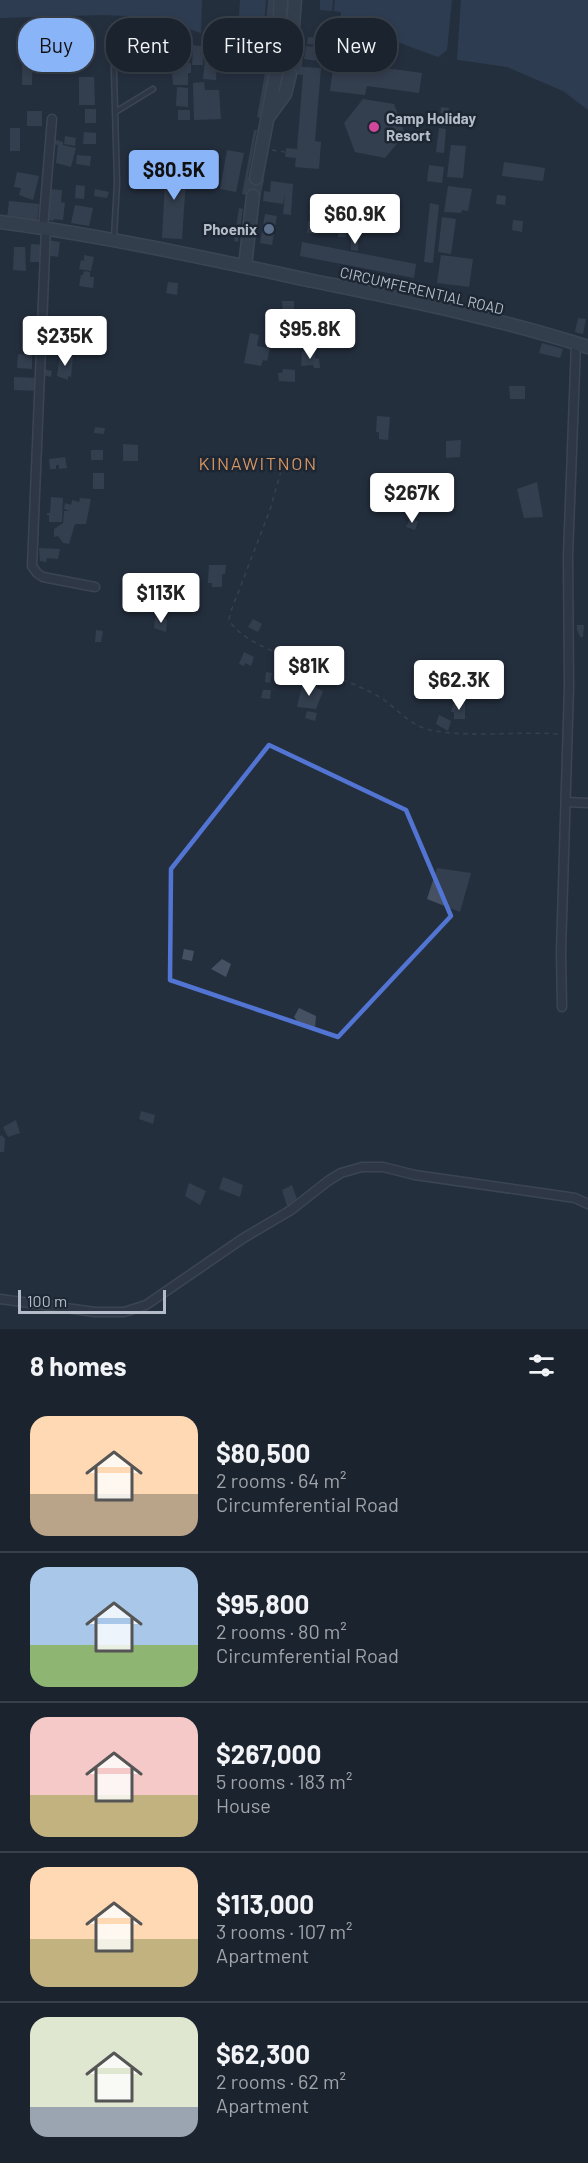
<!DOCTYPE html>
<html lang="en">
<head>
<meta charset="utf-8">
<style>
  :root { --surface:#1b232e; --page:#242b36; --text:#f1f3f6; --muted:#a0a4aa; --line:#39404a; --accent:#8ab4f8 }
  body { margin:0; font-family:Barlow,sans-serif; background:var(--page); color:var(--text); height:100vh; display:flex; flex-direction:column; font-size:22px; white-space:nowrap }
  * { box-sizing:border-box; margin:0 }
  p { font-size:20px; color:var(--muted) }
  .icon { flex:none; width:33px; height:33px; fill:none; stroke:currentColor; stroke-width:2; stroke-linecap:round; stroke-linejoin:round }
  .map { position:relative; height:1329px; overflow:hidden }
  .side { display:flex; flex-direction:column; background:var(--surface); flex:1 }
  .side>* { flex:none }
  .top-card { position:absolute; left:18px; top:18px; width:552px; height:54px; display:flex; gap:12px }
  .scale { position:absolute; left:18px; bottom:15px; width:148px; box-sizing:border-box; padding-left:6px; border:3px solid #b4bcc9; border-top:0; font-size:16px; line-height:21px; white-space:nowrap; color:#b4bcc9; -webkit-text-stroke:4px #1d2633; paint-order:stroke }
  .price { position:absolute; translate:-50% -51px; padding:0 14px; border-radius:6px; background:#fff; color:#222; font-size:20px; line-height:39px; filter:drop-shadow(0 2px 3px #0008) }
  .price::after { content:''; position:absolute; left:50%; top:36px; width:18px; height:14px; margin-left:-9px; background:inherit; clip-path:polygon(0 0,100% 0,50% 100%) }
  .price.current { background:var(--accent); color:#111 }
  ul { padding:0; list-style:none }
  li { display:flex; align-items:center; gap:18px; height:150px; padding:0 30px }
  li+li { border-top:2px solid var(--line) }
  li span { display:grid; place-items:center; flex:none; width:168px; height:120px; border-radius:18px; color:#555 }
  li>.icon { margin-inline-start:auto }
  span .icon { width:72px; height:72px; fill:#fffc; stroke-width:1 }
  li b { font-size:26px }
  h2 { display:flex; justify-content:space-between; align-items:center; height:72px; padding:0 30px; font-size:26px }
  .pill { padding:0 21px; border-radius:24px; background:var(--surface); box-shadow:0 3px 9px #0003,0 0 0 2px var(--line); font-size:21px; line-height:54px }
  .pill.current { background:var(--accent); color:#111 }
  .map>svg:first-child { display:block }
  .water { fill:#394c67 }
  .pier { fill:#242f3e }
  .building { fill:#455162 }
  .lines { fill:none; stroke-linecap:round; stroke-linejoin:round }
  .secondary-tunnel { stroke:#3a4453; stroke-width:12; stroke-dasharray:12 6; stroke-linecap:butt }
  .service-casing { stroke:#565f6c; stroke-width:7 }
  .minor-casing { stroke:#565f6c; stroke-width:11 }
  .secondary-casing { stroke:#565f6c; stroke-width:15 }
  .path { stroke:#44595c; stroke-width:1.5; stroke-dasharray:4.5 4.5; stroke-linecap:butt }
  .service { stroke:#38414e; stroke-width:4 }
  .minor { stroke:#38414e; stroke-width:8 }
  .secondary { stroke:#465061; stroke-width:12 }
  .marked { fill:none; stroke:#5274d3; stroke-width:4.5; stroke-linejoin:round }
  .hotel-dot { fill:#d1479c; stroke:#1d2633; stroke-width:2 }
  .service-dot { fill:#5c6f8a; stroke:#1d2633; stroke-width:2 }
  .labels { text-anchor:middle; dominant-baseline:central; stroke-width:5; stroke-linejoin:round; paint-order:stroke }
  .poi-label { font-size:15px; font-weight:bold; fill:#b4bcc9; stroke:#1d2633; text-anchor:start }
  .street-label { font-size:15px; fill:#b4bcc9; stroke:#1d2633 }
  .quarter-label { font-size:18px; letter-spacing:1.5px; fill:#d59563; stroke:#1d2633 }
</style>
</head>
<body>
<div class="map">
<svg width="588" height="1329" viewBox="0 0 588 1329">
  <rect width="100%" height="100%" fill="#242f3e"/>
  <path class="water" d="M0,0H266L263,40L201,33L150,17L103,15L0,18Z
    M320,0H333L332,11L320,10Z
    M335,0H588V110L563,91L507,67L438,57L400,43L339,36L341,12L334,11Z"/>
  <path class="pier" d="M202,0H240L238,36L201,33Z
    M452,0H461L457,60L438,57L447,50Z"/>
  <path class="building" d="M268,0H275L271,52L303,54L302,67L321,68L315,141L321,142L319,169L295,167L296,158L285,157L286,148L297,149L303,75L269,72L260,118L257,117L265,73H262Z
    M23,24L38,25V36H33L32,85H22Z
    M207,37L214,38L213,58L203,57V65H192L193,45L207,47Z
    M308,37L327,39L326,46L307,44Z
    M306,46L327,48L326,62L304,59Z
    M176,52H188V63H191V73H188V85H173L171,62H175Z
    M205,59L217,60L216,80L203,79Z
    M334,61L422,73L419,93L367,86L365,95L330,91Z
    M79,77H94L95,105H79Z
    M204,82L205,90H219L221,119L194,120L193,83Z
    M177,87L188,88V107L176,106Z
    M363,99L394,104L405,134L385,158L355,152L344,123Z
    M441,107L449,108L447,127L439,126Z
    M85,109H96V123H85Z
    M178,110H190V120H178Z
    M27,111H42V126H27Z
    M10,128H20V151H10Z
    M439,128L446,129L444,153L436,152Z
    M254,130H257L248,177L264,180L260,198L242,194Z
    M84,132L96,133V144H83Z
    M65,136L76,138L75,146L64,144Z
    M53,139L63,142V145L76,148L71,167L56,163L58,145L52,144Z
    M451,145L466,146L463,178L447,177Z
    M227,150L244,153L236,192L220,189Z
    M77,155L91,156L90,166L76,164Z
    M504,162L545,168L543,181L502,176Z
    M166,163L187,165L182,239L162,238Z
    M429,165L444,167L442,183L427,181Z
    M17,172L39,176L33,200L19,195L21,188L14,187Z
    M271,181L293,184L291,215L283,214L285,193L283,204L263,201L264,191L270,192Z
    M76,185L85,186L84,199L75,198Z
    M448,186L472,189L468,211L462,210L461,213L444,212Z
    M48,189L62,190L61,202L65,203L63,220L54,219L53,221L45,219Z
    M95,189L109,192L107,198L94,196Z
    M497,195L506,196L505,205L496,204Z
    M9,201L39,204L37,222L7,219Z
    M312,201L321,203L318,215L309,213Z
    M430,203L439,205L433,263L424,262Z
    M340,204L348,205V218H340Z
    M75,205L93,208L89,226L71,223Z
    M239,208L243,209L238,242L234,241Z
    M324,208L333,209L332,220H323Z
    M355,212H363L362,224L354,223Z
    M265,214L277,216L272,245L260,243Z
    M442,217L456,219L451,254L438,252Z
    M513,220L523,221L522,232L512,230Z
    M308,221H316L315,234L307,233Z
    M338,228H346V237H338Z
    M351,239H358V251L351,250Z
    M47,240L60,242L58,257L46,255Z
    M302,242L416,264L414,278L300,256Z
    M31,244L43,245L41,262H30Z
    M14,247H25L26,271L13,270Z
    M84,255L94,257L91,271L79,269L81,260L84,261Z
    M441,255L473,259L469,287L437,283Z
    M84,271L90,272V277H94L93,288L79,286L81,275H83Z
    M168,282L178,283L177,295L166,293Z
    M282,301H294V315H283Z
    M578,318L586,319L583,334L575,332Z
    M277,320H288L287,328H277Z
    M60,332L73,333L72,348L59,347Z
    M250,333L259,335L257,346L270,348L267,361L263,360L261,366L244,363Z
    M542,343L563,349L560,358L539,353Z
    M302,352H315V358L319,359L320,368H314L313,365L301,366Z
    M18,354L32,355V369L17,368Z
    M60,355L73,357L71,377L68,376V380L57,376Z
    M44,369L52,371L51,377L43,375Z
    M283,369L295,370V382L279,381L278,373H282Z
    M14,377L37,378V391L14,390Z
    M509,386H525V399H510Z
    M377,416L390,417L388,440L379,439V432H376Z
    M95,427L105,428L104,434L94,433Z
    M461,440L460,457L446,458V441Z
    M123,444L138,445V461H123Z
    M91,450H103V460H91Z
    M65,457L67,468L59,469V465H56V469H50L49,459Z
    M93,473H104V489H93Z
    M537,482L543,517L524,518L517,489Z
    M51,497L63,498L62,522H49V515H47V513H50Z
    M80,498L91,499L86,524H75L69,544L63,543L58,536L54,537V529L63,523L64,511H70L64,509L65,503L71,505L72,500L79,502Z
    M410,519L418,521L415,530L406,527Z
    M39,548L60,549L58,559L47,558L46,562L40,561Z
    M209,565H226L225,574H222V587H212V583H208Z
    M153,590L154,599H145L144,592Z
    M155,618L167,619L166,632L154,628Z
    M253,619L262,624L258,632L248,627Z
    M577,625H584L583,637H580L577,630Z
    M96,630L103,631L101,642H95Z
    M244,652L254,657L251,666L245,663L244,666L239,664Z
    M266,672L272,673L270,683L265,682Z
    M303,682L323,691L316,709L297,707Z
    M263,690H271L270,699L261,698Z
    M465,703V719H454V712H451L453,704Z
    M307,711L317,713L315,721L305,718Z
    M439,715L451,721L448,731L436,724Z
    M437,868L471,873L460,912L427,899Z
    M184,949L194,951L192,961L182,959Z
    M222,959L231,964L226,977L211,969Z
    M299,1008L316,1016L315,1028L309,1029L301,1026L294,1017Z
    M141,1111L155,1115L153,1124L139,1119Z
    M16,1120L20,1133L8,1137L3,1127Z
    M2,1135L5,1139L4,1152H0V1136Z
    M223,1177L243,1185L240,1197L219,1189Z
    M189,1183L206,1191L200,1205L185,1196Z
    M292,1185L298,1202L287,1206L282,1190Z"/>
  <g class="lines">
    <path class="secondary-tunnel" d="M276,73L277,52
      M290,74L291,53"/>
    <g class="service-casing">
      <path id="service" d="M113,36L117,183L114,237
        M117,111L153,89"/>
    </g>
    <g class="minor-casing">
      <path id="minor" d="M43,228L52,119
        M46,228L32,566L37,573L43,577L95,587
        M566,802L588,803
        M562,1007L561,952L569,687L568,556L576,343
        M0,1299L95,1312H124L146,1305L242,1239L291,1210L328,1181L341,1173L362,1167H383L415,1175L548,1194L575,1198L588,1204"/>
    </g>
    <g class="secondary-casing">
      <path id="secondary" d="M277,52L281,0
        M291,53L295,0
        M269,116L285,94L290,74
        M256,178L276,73
        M0,222C105,236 210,259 313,281C406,300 498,318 588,347
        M245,266L253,196"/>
    </g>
    <path class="path" d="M272,150L285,152
      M281,471L270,510L231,611L229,619C238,642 296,660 319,670C339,679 362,686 381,698C398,709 409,725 430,730C468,738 518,731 558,734"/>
    <use href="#service" class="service"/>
    <use href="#minor" class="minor"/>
    <use href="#secondary" class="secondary"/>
  </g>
  <path d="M0 0H588V1329H0ZM269,745L406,810L451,916L338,1037L170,980L171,869Z" fill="#242f3e" fill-opacity=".55" fill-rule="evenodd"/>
  <path class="marked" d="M269,745L406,810L451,916L338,1037L170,980L171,869Z"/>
  <circle class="hotel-dot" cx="374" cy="127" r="6"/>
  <circle class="service-dot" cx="269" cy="229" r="6"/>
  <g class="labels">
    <g class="poi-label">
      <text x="386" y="118">Camp Holiday<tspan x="386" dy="17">Resort</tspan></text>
      <text x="257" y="229" text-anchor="end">Phoenix</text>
    </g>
    <g class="street-label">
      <text transform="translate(422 290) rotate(13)">CIRCUMFERENTIAL ROAD</text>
    </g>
    <g class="quarter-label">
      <text x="258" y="463">KINAWITNON</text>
    </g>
  </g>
</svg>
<div class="scale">100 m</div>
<b class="price current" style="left:174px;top:201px">$80.5K</b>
<b class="price" style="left:355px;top:245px">$60.9K</b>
<b class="price" style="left:310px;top:360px">$95.8K</b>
<b class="price" style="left:65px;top:367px">$235K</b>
<b class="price" style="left:412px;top:524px">$267K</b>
<b class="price" style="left:161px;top:624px">$113K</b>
<b class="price" style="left:309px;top:697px">$81K</b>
<b class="price" style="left:459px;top:711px">$62.3K</b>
<div class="top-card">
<a class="pill current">Buy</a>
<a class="pill">Rent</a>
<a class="pill">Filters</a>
<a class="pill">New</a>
</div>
</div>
<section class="side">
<h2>8 homes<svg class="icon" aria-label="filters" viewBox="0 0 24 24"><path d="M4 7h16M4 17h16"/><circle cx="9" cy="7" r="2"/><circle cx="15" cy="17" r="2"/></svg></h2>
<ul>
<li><span style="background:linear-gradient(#ffd9b3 65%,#b9a48a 0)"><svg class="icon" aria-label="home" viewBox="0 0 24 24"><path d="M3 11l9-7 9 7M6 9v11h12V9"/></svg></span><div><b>$80,500</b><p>2 rooms · 64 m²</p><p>Circumferential Road</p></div></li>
<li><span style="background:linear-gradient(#a9c7e8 65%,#8fb573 0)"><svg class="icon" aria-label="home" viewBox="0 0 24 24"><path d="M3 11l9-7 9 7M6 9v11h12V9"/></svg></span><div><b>$95,800</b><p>2 rooms · 80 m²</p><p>Circumferential Road</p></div></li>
<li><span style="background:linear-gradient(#f6c9c9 65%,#c2b280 0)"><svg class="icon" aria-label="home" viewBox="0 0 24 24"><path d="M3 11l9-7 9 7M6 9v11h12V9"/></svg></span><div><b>$267,000</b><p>5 rooms · 183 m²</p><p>House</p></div></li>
<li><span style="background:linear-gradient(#ffd9b3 60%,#c2b280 0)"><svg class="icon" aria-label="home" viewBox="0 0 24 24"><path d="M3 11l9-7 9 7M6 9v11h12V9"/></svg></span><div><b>$113,000</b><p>3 rooms · 107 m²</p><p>Apartment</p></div></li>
<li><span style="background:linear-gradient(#dfe7d0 75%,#9aa5b1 0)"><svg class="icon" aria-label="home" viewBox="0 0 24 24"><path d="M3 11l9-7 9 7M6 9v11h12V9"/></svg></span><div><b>$62,300</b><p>2 rooms · 62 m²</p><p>Apartment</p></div></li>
</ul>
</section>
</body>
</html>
